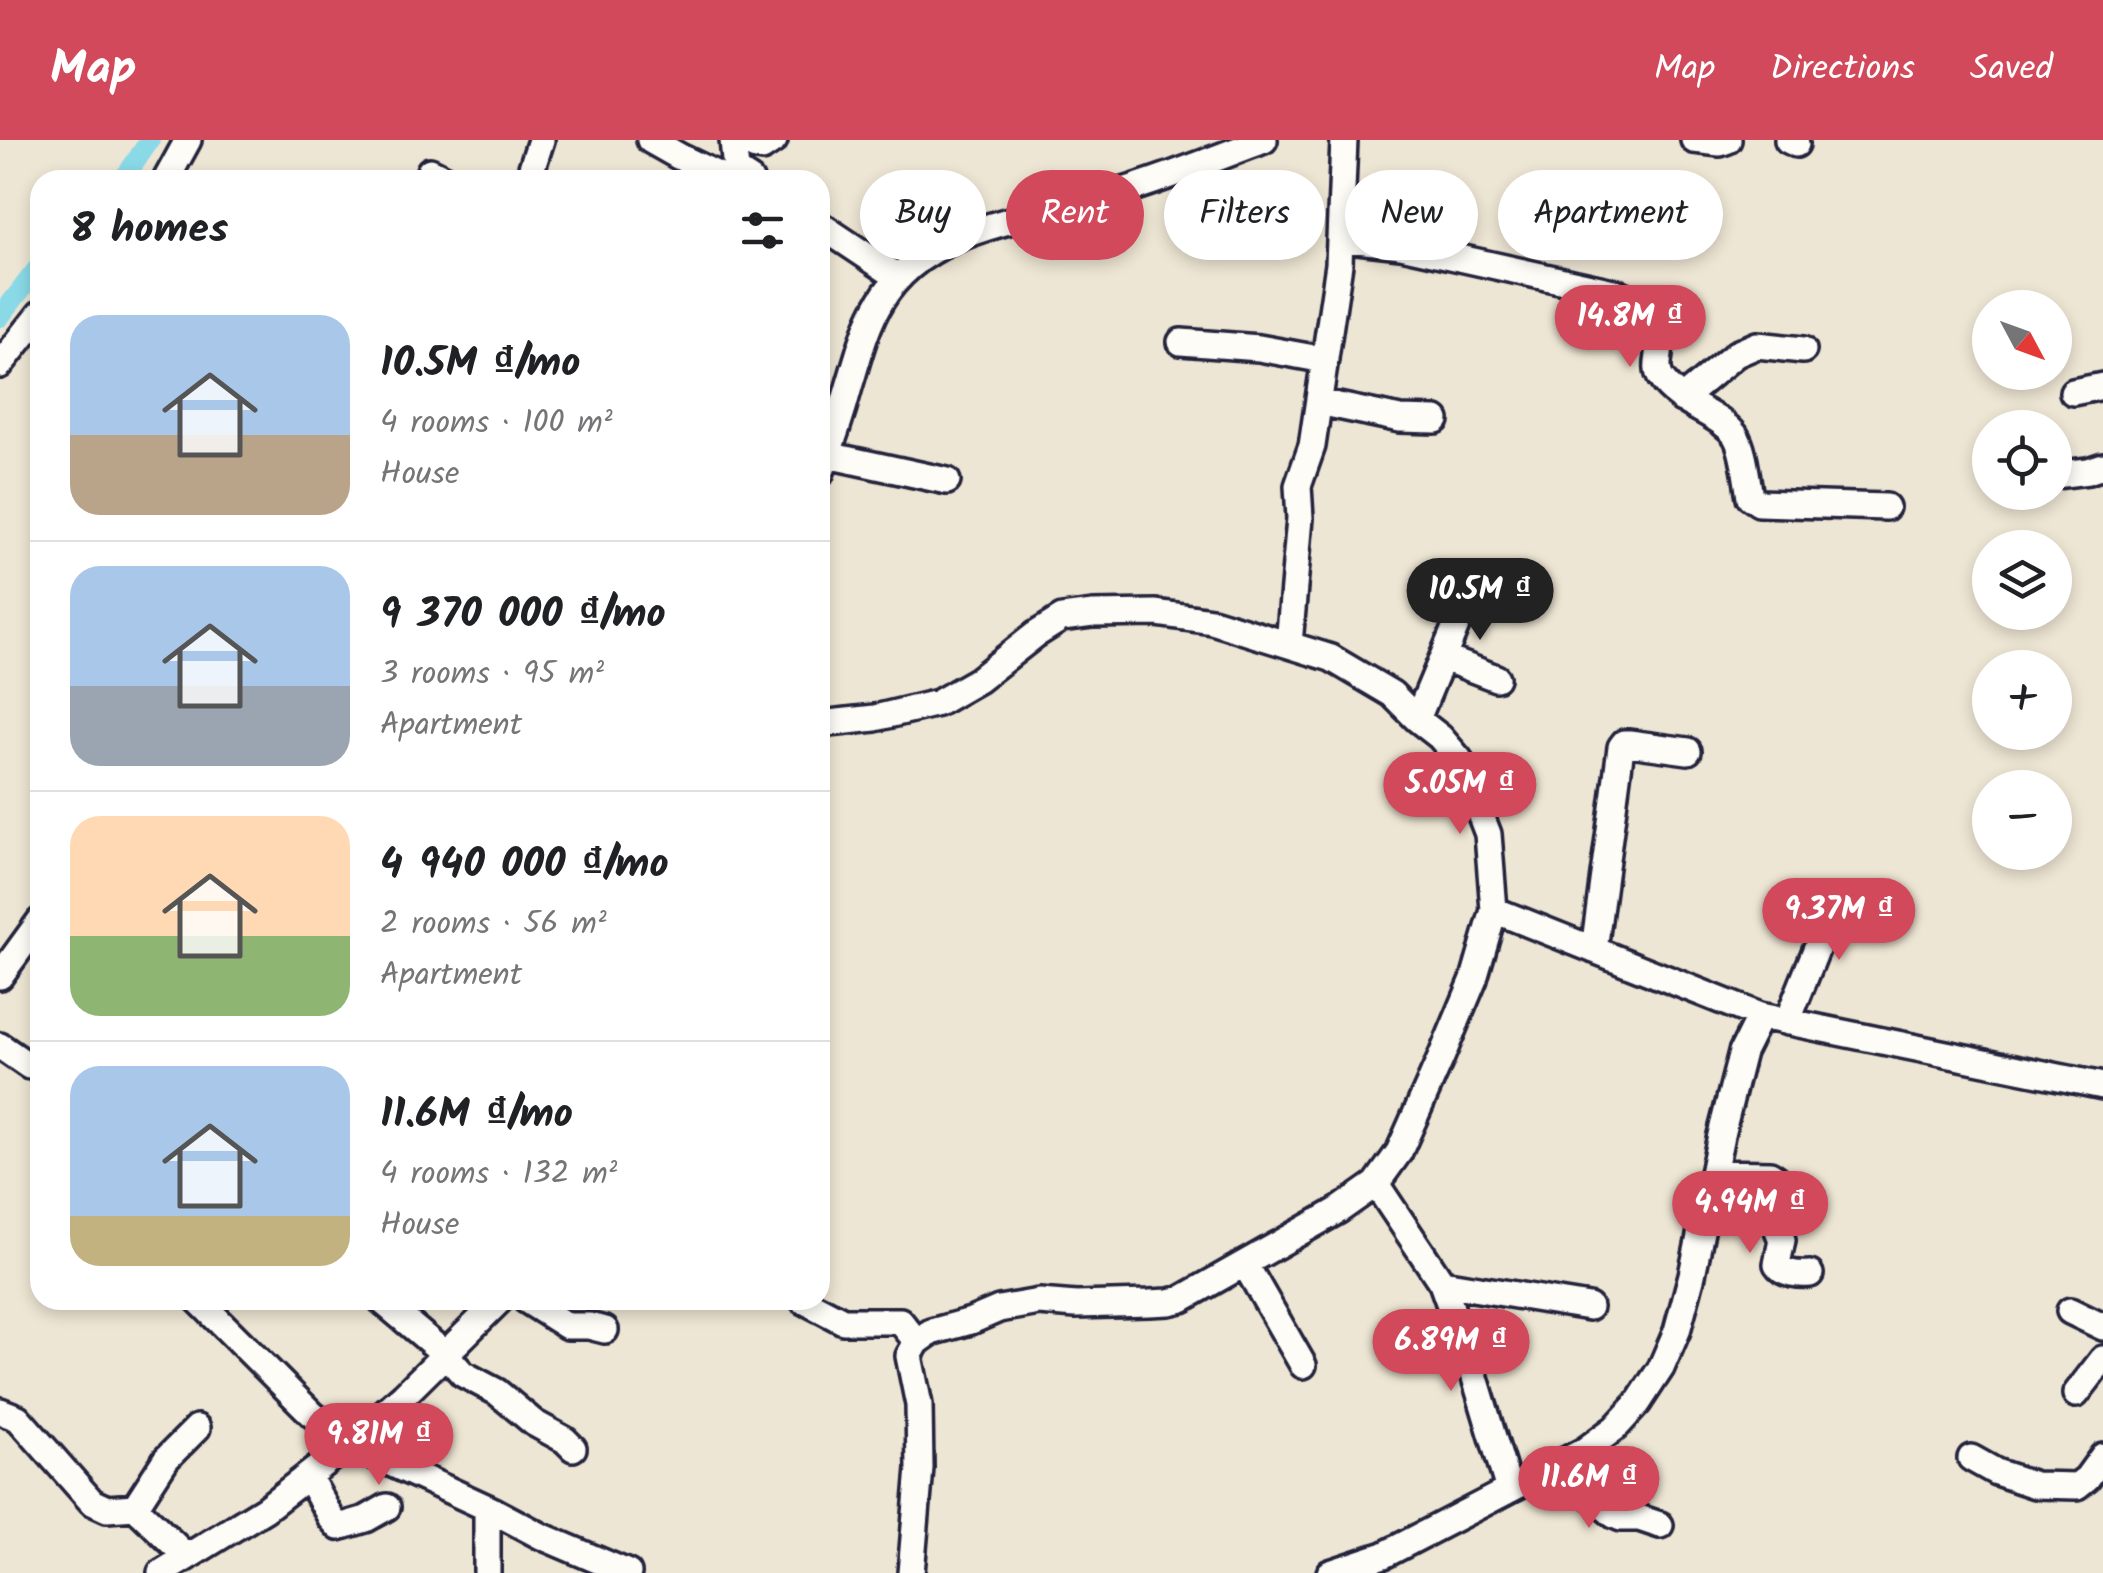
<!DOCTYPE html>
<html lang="en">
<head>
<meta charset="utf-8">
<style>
  :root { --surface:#fff; --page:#f6f6f6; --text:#202124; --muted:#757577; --line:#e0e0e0; --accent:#d1495b }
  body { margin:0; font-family:Kalam,sans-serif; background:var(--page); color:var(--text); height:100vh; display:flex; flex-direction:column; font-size:38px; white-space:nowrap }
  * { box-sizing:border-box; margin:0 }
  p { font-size:32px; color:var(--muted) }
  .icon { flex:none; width:55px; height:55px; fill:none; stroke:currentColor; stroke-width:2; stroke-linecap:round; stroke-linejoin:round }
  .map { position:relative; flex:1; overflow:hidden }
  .sheet { position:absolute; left:30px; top:30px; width:800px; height:1140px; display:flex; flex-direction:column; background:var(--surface); border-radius:30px; box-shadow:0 5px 15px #0003 }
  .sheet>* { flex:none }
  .hud { position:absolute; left:860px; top:30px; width:950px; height:90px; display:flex; gap:20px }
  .needle { width:65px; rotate:131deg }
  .controls { position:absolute; left:1972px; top:150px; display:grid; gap:20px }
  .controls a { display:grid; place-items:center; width:100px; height:100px; border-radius:50%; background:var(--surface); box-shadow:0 5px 15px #0003; font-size:50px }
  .price { position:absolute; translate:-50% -85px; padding:0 22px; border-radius:35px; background:var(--accent); color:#fff; font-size:32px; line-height:65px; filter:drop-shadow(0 2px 5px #0008) }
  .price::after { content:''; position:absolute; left:50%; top:60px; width:30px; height:22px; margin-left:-15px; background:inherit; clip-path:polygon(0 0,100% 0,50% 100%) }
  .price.active { background:#222; color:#fff }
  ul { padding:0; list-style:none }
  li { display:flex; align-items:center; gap:30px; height:250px; padding:0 40px }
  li+li { border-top:2px solid var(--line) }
  li span { display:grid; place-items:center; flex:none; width:280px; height:200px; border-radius:30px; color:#555 }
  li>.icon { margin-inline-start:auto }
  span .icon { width:120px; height:120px; fill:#fffc; stroke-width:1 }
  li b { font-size:42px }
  h2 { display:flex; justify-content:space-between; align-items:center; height:120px; padding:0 40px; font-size:42px }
  .chip { padding:0 35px; border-radius:45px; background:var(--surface); box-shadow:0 5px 15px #0003; font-size:35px; line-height:90px }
  .chip.active { background:var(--accent); color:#fff }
  header { display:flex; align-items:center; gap:60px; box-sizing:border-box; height:140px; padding:0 50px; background:var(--accent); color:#fff }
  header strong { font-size:48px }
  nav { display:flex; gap:55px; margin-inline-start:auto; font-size:35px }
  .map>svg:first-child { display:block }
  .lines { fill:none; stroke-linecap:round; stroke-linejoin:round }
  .canal { stroke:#8ad9e7; stroke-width:20 }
  .minor-casing { stroke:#22223b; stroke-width:32 }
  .minor { stroke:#fdfcf7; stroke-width:25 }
</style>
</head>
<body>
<header>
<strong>Map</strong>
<nav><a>Map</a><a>Directions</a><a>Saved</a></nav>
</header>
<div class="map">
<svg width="2103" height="1433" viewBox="0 0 2103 1433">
  <rect width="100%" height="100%" fill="#eee6d4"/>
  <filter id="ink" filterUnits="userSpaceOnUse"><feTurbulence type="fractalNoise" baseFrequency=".01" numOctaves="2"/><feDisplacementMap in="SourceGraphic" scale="20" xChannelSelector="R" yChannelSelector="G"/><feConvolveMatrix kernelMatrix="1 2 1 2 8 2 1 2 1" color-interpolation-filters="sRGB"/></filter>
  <g filter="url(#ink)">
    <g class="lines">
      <path class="canal" d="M120,40L127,34L150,0
        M0,177L40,125"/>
      <g class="minor-casing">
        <path id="minor" d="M650,0L680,17L728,40
          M733,0L736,31L750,40
          M748,0L755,7L762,8L774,0
          M1694,0L1720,3L1728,0
          M1788,0L1796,4
          M430,31L448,40
          M166,40L188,0
          M528,40L541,0
          M820,85L898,137
          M1340,98L1401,105L1618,153C1661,171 1664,167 1659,215C1658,223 1656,230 1661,238C1678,265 1719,273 1735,295C1744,308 1747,341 1750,357L1759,363L1886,367
          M1181,202L1259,208L1325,220
          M0,225L40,174
          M2073,252L2103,246
          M1682,259L1736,214L1757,205L1803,210
          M1319,262L1400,279L1436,280
          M827,315L947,341
          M820,334C831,306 841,277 849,247C858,218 865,187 881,161C925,87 1022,81 1097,59C1153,43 1209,21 1264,0
          M2055,335L2088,331L2103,326
          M1289,504L1300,378L1298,346L1312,306L1339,124L1344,0
          M1444,518L1496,538
          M1417,579L1458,481
          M820,584L875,578L938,563L978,540L1035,495L1062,478L1093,474L1156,473L1212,481L1331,518L1392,554L1417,579L1440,597L1459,619L1488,694L1494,770L1760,876L2103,946
          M1594,810L1621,607L1624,603H1629L1688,611
          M0,836L40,781
          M1787,882L1824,790L1857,769L1892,761
          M0,906L29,926
          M1713,1033L1770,1034L1776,1038L1779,1047L1774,1080L1782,1100L1777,1124C1783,1134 1799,1135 1810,1134
          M1376,1044L1442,1143L1589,1167
          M1245,1124L1303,1225
          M1442,1143L1470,1221L1509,1350
          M198,1160L313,1275L349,1304L492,1370L541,1396L628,1433
          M381,1160L445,1214L463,1234L497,1252L534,1283L565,1300L573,1308
          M526,1160L567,1186H589L605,1190
          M803,1160L843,1181H900L917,1202
          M2070,1171L2103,1187
          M2076,1254L2103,1219
          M0,1271L18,1278L92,1362L107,1369L135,1367L187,1417
          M1971,1318L1996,1332L2035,1345L2077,1346L2087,1338L2103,1316
          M1556,1326L1614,1375L1621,1378H1639L1660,1385
          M308,1336L331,1378L339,1387L366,1379L387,1367
          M135,1367L166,1319L197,1288
          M487,1368V1433
          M161,1433L265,1369L349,1304L404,1255L500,1160
          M911,1433L920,1328L919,1265L909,1216L917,1202L931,1192L971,1181L999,1169L1039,1162L1076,1165L1149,1163L1169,1162L1182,1159L1339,1070L1376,1044L1399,1012L1440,920L1474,839L1494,770
          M1330,1433L1384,1415L1584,1311L1615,1288L1638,1263L1661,1228L1677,1191L1692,1135L1721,995L1742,912L1760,876"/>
      </g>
      <use href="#minor" class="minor"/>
    </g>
  </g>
</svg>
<div class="controls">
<a><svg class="needle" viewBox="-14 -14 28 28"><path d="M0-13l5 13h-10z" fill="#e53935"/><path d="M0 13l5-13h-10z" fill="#757577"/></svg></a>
<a><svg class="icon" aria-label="locate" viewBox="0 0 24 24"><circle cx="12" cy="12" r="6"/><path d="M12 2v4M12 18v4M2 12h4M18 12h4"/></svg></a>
<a><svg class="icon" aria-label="layers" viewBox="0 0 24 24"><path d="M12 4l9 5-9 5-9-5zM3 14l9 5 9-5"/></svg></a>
<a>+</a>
<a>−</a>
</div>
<b class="price" style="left:1630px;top:230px">14.8M ₫</b>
<b class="price active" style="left:1480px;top:503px">10.5M ₫</b>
<b class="price" style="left:1460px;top:697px">5.05M ₫</b>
<b class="price" style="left:1839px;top:823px">9.37M ₫</b>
<b class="price" style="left:1750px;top:1116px">4.94M ₫</b>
<b class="price" style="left:1451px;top:1254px">6.89M ₫</b>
<b class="price" style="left:379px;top:1348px">9.81M ₫</b>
<b class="price" style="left:1589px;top:1391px">11.6M ₫</b>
<div class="hud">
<a class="chip">Buy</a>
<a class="chip active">Rent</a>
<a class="chip">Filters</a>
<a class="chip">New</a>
<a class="chip">Apartment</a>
</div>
<section class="sheet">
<h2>8 homes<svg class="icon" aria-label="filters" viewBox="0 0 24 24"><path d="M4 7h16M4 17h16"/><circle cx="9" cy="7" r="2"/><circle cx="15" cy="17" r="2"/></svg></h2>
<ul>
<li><span style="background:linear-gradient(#a9c7e8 60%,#b9a48a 0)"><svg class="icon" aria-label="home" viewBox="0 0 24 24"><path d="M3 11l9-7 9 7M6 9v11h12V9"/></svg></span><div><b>10.5M ₫/mo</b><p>4 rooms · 100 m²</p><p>House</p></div></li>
<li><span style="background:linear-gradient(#a9c7e8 60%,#9aa5b1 0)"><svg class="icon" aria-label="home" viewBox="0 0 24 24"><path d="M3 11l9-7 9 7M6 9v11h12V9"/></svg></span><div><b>9 370 000 ₫/mo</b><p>3 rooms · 95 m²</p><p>Apartment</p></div></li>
<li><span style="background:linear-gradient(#ffd9b3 60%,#8fb573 0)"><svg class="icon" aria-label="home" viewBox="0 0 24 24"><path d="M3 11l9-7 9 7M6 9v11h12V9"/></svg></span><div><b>4 940 000 ₫/mo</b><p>2 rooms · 56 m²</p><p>Apartment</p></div></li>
<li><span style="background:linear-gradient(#a9c7e8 75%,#c2b280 0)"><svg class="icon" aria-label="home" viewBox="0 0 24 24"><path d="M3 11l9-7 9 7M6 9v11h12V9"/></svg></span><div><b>11.6M ₫/mo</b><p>4 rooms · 132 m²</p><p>House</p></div></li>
</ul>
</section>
</div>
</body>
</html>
